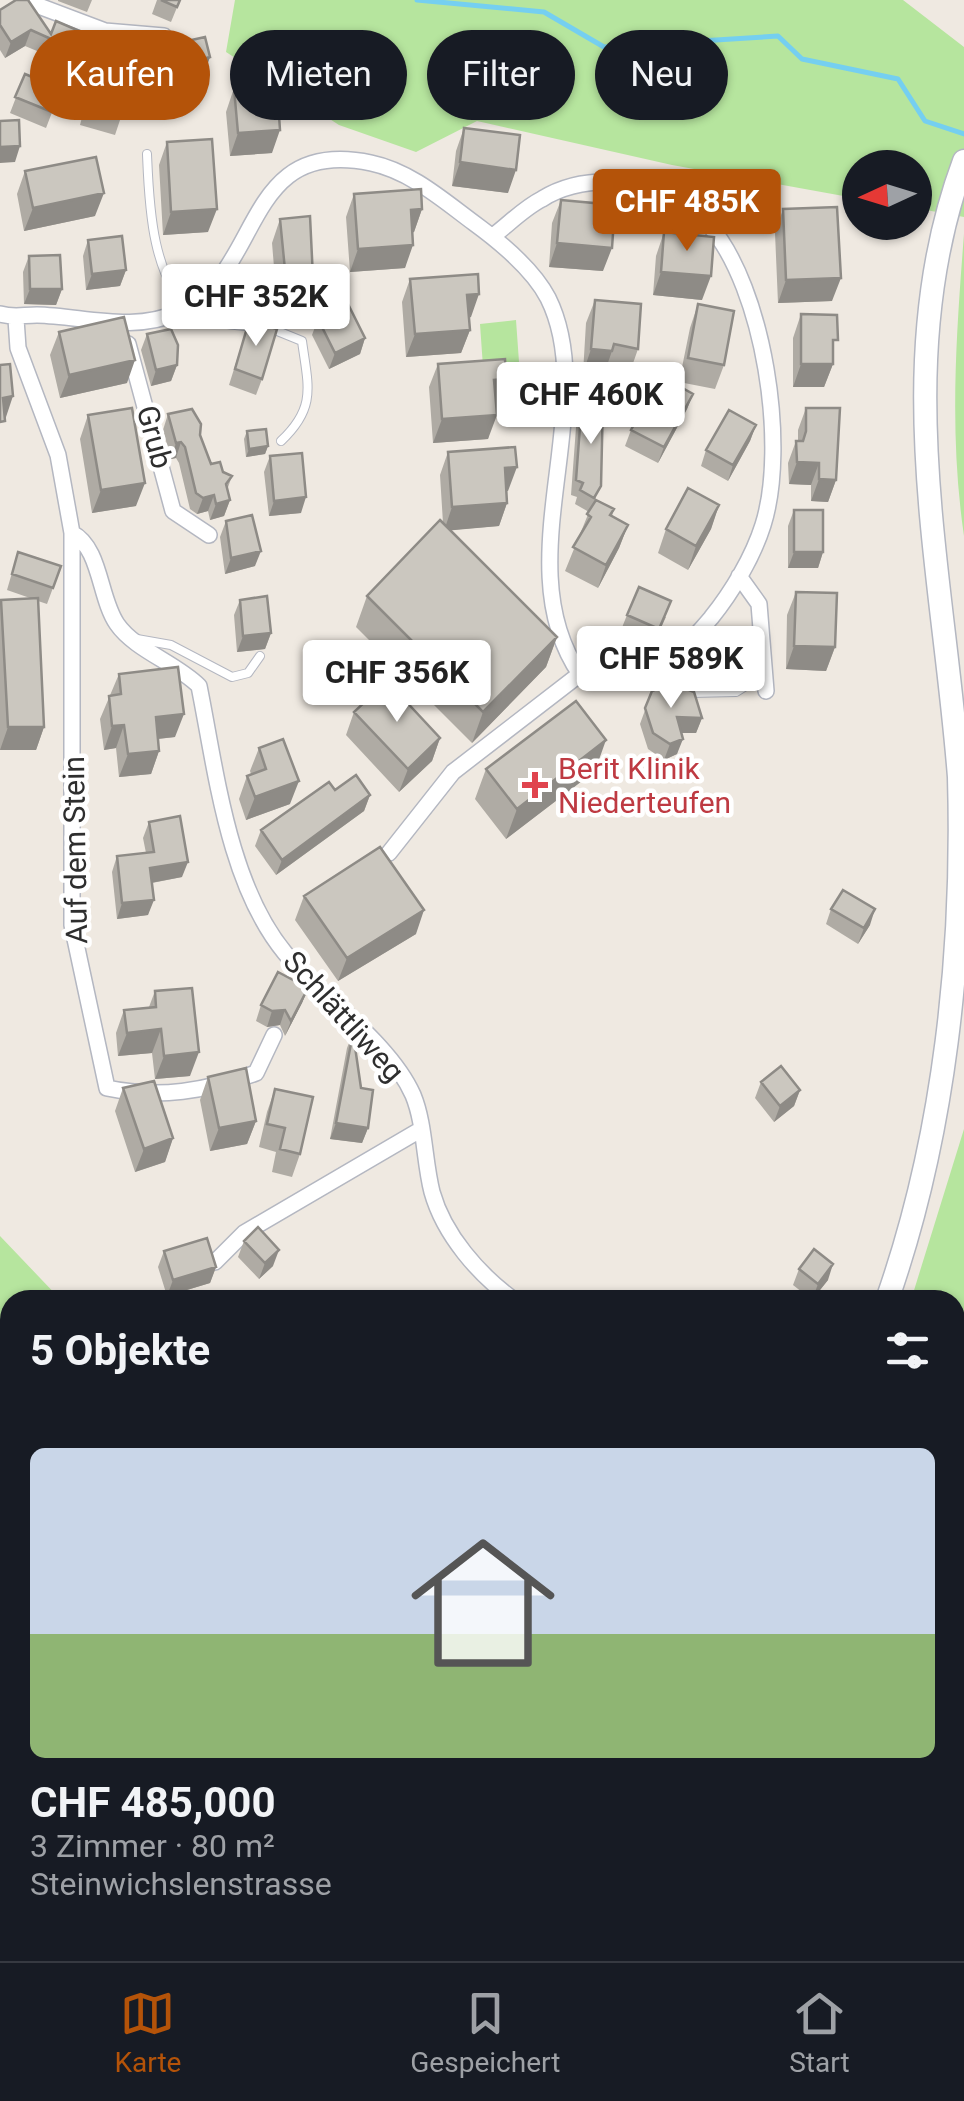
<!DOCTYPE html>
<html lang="de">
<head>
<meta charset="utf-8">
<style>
  :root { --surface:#171b24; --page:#20242c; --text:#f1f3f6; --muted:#9ea1a6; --line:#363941; --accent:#b45309 }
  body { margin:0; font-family:Roboto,sans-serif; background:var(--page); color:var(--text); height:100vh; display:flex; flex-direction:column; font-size:38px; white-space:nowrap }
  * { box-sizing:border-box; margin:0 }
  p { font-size:32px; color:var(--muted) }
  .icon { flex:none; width:55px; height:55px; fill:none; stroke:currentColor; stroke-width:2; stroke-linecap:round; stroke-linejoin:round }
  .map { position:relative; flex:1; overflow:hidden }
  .drawer { position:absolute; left:0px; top:1290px; width:965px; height:672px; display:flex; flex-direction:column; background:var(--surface); border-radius:30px 30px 0 0; box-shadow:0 2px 8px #0004 }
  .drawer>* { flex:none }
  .banner { position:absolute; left:30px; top:30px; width:905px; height:90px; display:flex; gap:20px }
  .needle { width:65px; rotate:266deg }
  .controls { position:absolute; left:842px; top:150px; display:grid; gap:20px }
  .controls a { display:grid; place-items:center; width:90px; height:90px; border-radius:50%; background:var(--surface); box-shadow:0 2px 8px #0004; font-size:50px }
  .price { position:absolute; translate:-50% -85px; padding:0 22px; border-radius:10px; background:#fff; color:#222; font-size:32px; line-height:65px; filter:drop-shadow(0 2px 5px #0008) }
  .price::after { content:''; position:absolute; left:50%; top:60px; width:30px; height:22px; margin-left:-15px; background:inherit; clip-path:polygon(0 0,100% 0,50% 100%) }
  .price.current { background:var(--accent); color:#fff }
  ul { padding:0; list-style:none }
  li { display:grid; align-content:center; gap:20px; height:530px; padding:0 30px }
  li span { display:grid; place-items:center; height:310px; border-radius:15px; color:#555 }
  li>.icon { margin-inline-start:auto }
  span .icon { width:180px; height:180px; fill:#fffc; stroke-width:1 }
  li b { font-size:42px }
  h2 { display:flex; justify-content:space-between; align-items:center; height:120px; padding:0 30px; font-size:42px }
  .pill { padding:0 35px; border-radius:45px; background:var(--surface); box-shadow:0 2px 8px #0004; font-size:35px; line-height:90px }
  .pill.current { background:var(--accent); color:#fff }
  .dock { display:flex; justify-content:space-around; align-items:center; height:140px; border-top:2px solid var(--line); background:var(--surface); font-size:28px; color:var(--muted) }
  .dock a { display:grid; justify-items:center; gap:5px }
  .dock .current { color:var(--accent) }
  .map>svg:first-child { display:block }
  .green { fill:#b6e59e }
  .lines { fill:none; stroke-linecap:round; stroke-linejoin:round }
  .stream { stroke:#75cff0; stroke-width:5 }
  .service-casing { stroke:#b4b7c1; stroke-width:10 }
  .minor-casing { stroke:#b4b7c1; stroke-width:18 }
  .secondary-casing { stroke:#b4b7c1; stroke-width:25 }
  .service { stroke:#fff; stroke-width:8 }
  .minor { stroke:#fff; stroke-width:15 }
  .secondary { stroke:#fff; stroke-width:22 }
  .wall { fill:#afaba4 }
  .shaded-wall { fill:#8e8b86 }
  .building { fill:#cbc7bf; stroke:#8e8b86; stroke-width:2.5 }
  .health-dot { fill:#e0444e; stroke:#fff; stroke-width:4 }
  .labels { text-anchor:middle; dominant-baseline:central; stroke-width:9; stroke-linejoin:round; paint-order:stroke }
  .street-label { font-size:30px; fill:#2e2e2e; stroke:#fff }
  .health-label { font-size:30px; fill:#be3a42; stroke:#fff; text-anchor:start }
</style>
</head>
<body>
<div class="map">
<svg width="964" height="1961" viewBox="0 0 964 1961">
  <rect width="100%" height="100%" fill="#efe9e1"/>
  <path class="green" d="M235,0H903L964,47V217L915,208V168H860V199L672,165L477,121L416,152L339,125L226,52Z
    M964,234V536C949,434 956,337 964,234Z
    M516,320L520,376L498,377L483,367L480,324Z
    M964,1129V1567L955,1546V1300H911Z
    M0,1236L61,1300H10V1374L0,1358Z"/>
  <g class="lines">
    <path class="stream" d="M417,0L544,12L604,47L778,36L802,59L898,79L925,121L964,134"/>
    <g class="service-casing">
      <path id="service" d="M147,154C149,202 151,283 196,314C213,325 237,325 256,327
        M270,328L302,341C308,386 317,407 281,441
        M137,639L171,645L232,677L248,673L260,656
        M690,693L736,692L765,674"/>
    </g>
    <g class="minor-casing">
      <path id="minor" d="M23,0L105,31L164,36
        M0,314C14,318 23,315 37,315C83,316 134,333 179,312C264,273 241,136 371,163C410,171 443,200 474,223C500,242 533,269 548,298C602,406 504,564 580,674C602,675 627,680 648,672C673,662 694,638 711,618C732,592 753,557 763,525C788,446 764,288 709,225C686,198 650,183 615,182C590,181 563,186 542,199C524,208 509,224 493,236
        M16,319L18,348L58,455L72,533V925L107,1088C160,1099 205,1091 256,1073L274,1035
        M128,344L173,511L209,535
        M72,533C101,548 99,598 117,624C135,650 176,663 199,686C216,770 228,884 285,953C322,997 390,1043 413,1095C425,1124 424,1161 432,1192C444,1235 479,1275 514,1300
        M739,576L759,604L766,691
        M389,853L453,772L580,674
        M215,1262L244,1233L420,1130"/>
    </g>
    <g class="secondary-casing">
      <path id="secondary" d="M887,1300C945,1135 964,951 959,777C943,570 889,362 964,161
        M440,1961L449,1952"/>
    </g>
    <use href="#service" class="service"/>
    <use href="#minor" class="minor"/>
    <use href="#secondary" class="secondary"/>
  </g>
  <path class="wall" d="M58,0H92L87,12L58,1Z
    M157,0H180L171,22L152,14Z
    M0,10L51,34L84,33L66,79L49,71L54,58L25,46L5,58L0,50Z
    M106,32L123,111L115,135L80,125L98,55Z
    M187,41L210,57L204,73L185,77L181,57Z
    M25,74L61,89L46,128L10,113Z
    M234,88L263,102L272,153L230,156L226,112Z
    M464,128L508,193L452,186L456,151Z
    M167,142L208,232L163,235L159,165Z
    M25,171L95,216L24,231L17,194Z
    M354,194L422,209L414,232L412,233L405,268L350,272L346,217Z
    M561,200L603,271L549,267L552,223Z
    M783,209L832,301L778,303L775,233Z
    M280,219L313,278L305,301L277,303L272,243Z
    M664,232L702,300L653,295L656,256Z
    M88,240L126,270L120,286L86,290L83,256Z
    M29,256L62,289L56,305L24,304L23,272Z
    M410,279L471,317L469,318L470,330L461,353L406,357L402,302Z
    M595,300L638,349L630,372L606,368L604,374L583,373L586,323Z
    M698,304L724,365L715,389L679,382L690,328Z
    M801,314L833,355V364L824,387H793V338Z
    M318,319L365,338L360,354L329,369L312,335Z
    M249,321L262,379L256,395L229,385Z
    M59,332L127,383L60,398L50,355Z
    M147,334L177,365L171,381L151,386L141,350Z
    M438,364L498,403H496L488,439L433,443L429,387Z
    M693,394L687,409L658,463L625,446L631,430Z
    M582,400L596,500L614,509L612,516L628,525L619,548L598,588L565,571L589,512L575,504L577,497L571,495L577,414Z
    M806,408L836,480L828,502L811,501V485L789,484L788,463L796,441H798V430Z
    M168,414L200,435L211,464L232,476L227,490L230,500L224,516L210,520L208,511L197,514L190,509L179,463L176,458L171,459L163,430Z
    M88,415L136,506L92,513L80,439Z
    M756,425L750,441L728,481L701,466L706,450Z
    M247,431L268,446L265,454L246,457L244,439Z
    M448,452L508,491H506L507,503L499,526L450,530L557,637L546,667L472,743L356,627L367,596L443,523L440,475Z
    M270,456L301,513L269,516L264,472Z
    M719,505L711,529L688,570L658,553L666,529Z
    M794,510L823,552L818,568H788V526Z
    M226,521L255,566L225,574L220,537Z
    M18,552L61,566L47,604L38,601L44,727L36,750H0V602L1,600L30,598L7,590Z
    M796,592L835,647L826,671L786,669L787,615Z
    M240,600L271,633L265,649L237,652L234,615Z
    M627,615L666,617L653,645L621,630Z
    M119,674L175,737L158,739L159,751L151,774L119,777L116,748L104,750L100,719Z
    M652,691L702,718L696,733H681L677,754L664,760L648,749L640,724Z
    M354,712L440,738L432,761L399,792L346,735Z
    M259,748L290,804L246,820L239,799L247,776L251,774L250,771Z
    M486,769L595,771L506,839L475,799Z
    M335,790L370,795L364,811L276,875L255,846L261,830Z
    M149,822L182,877L152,883L148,915L117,919L112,872L117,856L146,853L143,838Z
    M304,896L416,934L338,981L295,920Z
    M831,909L870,925L858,944L826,924Z
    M308,988L302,1003L285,1036L280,1025L267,1027L256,1021L261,1005Z
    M155,991L190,1076L155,1079L152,1053L118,1056L116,1033L124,1010L149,1007Z
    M353,1033L368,1128L362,1143L330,1139L347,1048Z
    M208,1077L256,1121L247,1144L210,1151L200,1100Z
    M761,1082L800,1090L794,1106L774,1122L755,1098Z
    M123,1088L173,1138L165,1162L135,1172L115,1111Z
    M275,1089L300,1154L292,1177L272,1172L276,1152L259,1147L267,1112Z
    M244,1241L273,1266L259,1279L238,1257Z
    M164,1251L216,1267L210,1283L167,1296L158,1267Z
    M799,1269L828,1280L812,1300L793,1285Z"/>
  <path class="shaded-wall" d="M31,30L25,46L5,58L11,42Z
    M210,57L204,73L185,77L191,62Z
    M280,130L272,153L230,156L238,133Z
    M20,146L15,162L0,163V147Z
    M460,162L516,170L508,193L452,186Z
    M104,193L95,216L24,231L33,208Z
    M217,209L208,232L163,235L171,212Z
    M422,209L414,232L402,233L411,210Z
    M557,243L612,248L603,271L549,267Z
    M413,245L405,268L350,272L358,249Z
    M126,270L120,286L86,290L92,274Z
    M661,272L711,276L702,300L653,295Z
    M313,278L305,301L277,303L286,280Z
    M841,278L832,301L778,303L786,280Z
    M30,289H62L56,305L24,304Z
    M479,294L471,317L458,318L467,295Z
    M470,330L461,353L406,357L415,334Z
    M365,338L360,354L329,369L335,353Z
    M591,349L612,351L604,374L583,373Z
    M135,360L127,383L60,398L69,375Z
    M801,364H833L824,387H793Z
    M177,365L171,381L151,386L156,370Z
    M506,379L498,403L486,404L494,380Z
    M693,394L687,409L658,463L664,447Z
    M13,396L5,420L3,398Z
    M497,415L488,439L433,443L442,419Z
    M756,425L750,441L728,481L733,465Z
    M181,442L176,458L171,459L176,443Z
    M268,446L265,454L246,457L249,449Z
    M797,462L819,463L811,485L789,484Z
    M517,467L508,491H496L505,468Z
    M819,479L836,480L828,502L811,501Z
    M145,483L136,506L92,513L101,490Z
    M214,495L208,511L197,514L203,498Z
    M306,497L301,513L269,516L274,501Z
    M230,500L224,516L210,520L216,504Z
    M507,503L499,526L444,531L452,507Z
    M719,505L711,529L688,570L696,546Z
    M628,525L619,548L598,588L606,565Z
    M261,551L255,566L225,574L231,558Z
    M794,552H823L818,568H788Z
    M271,633L265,649L237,652L243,636Z
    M557,637L546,667L472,743L483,712Z
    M794,646L835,647L826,671L786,669Z
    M184,714L175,737L147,740L156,717Z
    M677,717L702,718L696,733H671Z
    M124,725L116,748L104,750L112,726Z
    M8,727H44L36,750H0Z
    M440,738L432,761L399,792L408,769Z
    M683,739L677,754L664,760L670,744Z
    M606,740L595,771L506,839L517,809Z
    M159,751L151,774L119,777L128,754Z
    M299,781L290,804L246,820L255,797Z
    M370,795L364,811L276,875L282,860Z
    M188,862L182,877L145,884L150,868Z
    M154,900L148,915L117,919L122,903Z
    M875,909L870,925L858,944L864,928Z
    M424,910L416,934L338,981L347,958Z
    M308,988L302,1003L285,1036L291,1021Z
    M285,1010L280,1025L267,1027L272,1011Z
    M161,1029L152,1053L118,1056L127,1033Z
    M199,1052L190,1076L155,1079L164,1056Z
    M800,1090L794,1106L774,1122L780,1106Z
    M256,1121L247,1144L210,1151L219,1128Z
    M336,1123L368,1128L362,1143L330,1139Z
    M173,1138L165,1162L135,1172L144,1149Z
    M279,1250L273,1266L259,1279L265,1263Z
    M833,1264L828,1280L812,1300L818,1284Z
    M216,1267L210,1283L167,1296L173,1280Z"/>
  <path class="building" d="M16,0H28L51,34L56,21L84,33L72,63L55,56L60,43L31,30L11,42L0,25V10Z
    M161,0H180L177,7Z
    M106,32L141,41L123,111L88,102Z
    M205,37L210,57L191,62L187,41Z
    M25,74L61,89L52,112L15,97Z
    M261,86L263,102L278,101L280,130L238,133L234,88Z
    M19,120L20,146L0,147V121Z
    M464,128L520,135L516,170L460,162Z
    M212,139L217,209L171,212L167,142Z
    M96,157L104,193L33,208L25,171Z
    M421,189L422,209L411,210L413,245L358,249L354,194Z
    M561,200L615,205L612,248L557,243Z
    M837,207L841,278L786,280L783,209Z
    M310,216L313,278L286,280L280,219Z
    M664,232L714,237L711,276L661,272Z
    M122,236L126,270L92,274L88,240Z
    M60,255L62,289H30L29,256Z
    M478,274L479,294L467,295L470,330L415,334L410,279Z
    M595,300L641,304L638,349L614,344L612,351L591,349Z
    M348,304L365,338L335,353L318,319Z
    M698,304L734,311L724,365L688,358Z
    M801,314L837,315L838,340H833V364H801Z
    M124,317L135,360L69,375L59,332Z
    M249,321L277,329L262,379L235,369Z
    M171,329L178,345L177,365L156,370L147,334Z
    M505,359L506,379L494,380L497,415L442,419L438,364Z
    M10,364L13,396L3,398L5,421L0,422V365Z
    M661,376L693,394L664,447L631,430Z
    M582,400H603L601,486L594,498L580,490L583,483L576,480Z
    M132,408L145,483L101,490L88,415Z
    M806,408H840L836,480L819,479V463L797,462L796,441H803L806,431Z
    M192,409L201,424L200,435L211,464L220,462L223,472L232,476L226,484L230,500L216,504L214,495L203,498L196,493L185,447L181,442L176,443L168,414Z
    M729,410L756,425L733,465L706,450Z
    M266,429L268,446L249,449L247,431Z
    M515,447L517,467L505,468L507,503L452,507L448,452Z
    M302,453L306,497L274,501L270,456Z
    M688,488L719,505L696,546L666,529Z
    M596,500L614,509L610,515L628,525L606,565L573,547L591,517L587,514Z
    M794,510H823V552H794Z
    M252,515L261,551L231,558L226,521Z
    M440,520L557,637L483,712L367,596Z
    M18,552L61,566L53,588L12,574Z
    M639,587L671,601L659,629L627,615Z
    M796,592L837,593L835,647L794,646Z
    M267,596L271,633L243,636L240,600Z
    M38,598L44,727H8L1,600Z
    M178,667L184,714L156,717L159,751L128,754L124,725L112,726L109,696L121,694L119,674Z
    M387,681L440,738L408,769L354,712Z
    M672,683L694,692L702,718L677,717L683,739L670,744L653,733L645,708L652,691Z
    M576,701L606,740L517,809L486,769Z
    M283,739L299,781L255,797L247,776L266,769L259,748Z
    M356,775L370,795L282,860L261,830L329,782L335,790Z
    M180,816L188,862L150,868L154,900L122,903L117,856L154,852L149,822Z
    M380,847L424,910L347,958L304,896Z
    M843,890L875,909L864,928L831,909Z
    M278,972L308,988L291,1021L285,1010L272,1011L261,1005Z
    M192,988L199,1052L164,1056L161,1029L127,1033L124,1010L156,1007L155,991Z
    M353,1033L361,1088L373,1090L368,1128L336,1123Z
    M781,1066L800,1090L780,1106L761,1082Z
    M246,1068L256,1121L219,1128L208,1077Z
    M154,1081L173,1138L144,1149L123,1088Z
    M275,1089L313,1097L300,1154L280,1149L285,1128L267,1124Z
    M258,1227L279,1250L265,1263L244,1241Z
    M207,1238L216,1267L173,1280L164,1251Z
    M814,1249L833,1264L818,1284L799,1269Z
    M17,1952H37L41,1961H15L12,1955Z
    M721,1956L722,1961H698Z"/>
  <path class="health-dot" d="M530 770h10v10h10v10h-10v10h-10v-10h-10v-10h10z"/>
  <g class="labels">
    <g class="street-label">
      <text transform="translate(155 437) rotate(75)">Grub</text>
      <text transform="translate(75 850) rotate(-91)">Auf dem Stein</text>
      <text transform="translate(344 1016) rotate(48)">Schlättliweg</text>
    </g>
    <g class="health-label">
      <text x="558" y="768">Berit Klinik<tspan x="558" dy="34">Niederteufen</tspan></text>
    </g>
  </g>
</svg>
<div class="controls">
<a><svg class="needle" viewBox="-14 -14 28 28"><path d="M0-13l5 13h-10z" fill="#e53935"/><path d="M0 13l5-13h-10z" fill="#9ea1a6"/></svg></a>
</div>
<b class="price current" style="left:687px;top:254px">CHF 485K</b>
<b class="price" style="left:256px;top:349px">CHF 352K</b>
<b class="price" style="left:591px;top:447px">CHF 460K</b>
<b class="price" style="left:671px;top:711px">CHF 589K</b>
<b class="price" style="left:397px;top:725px">CHF 356K</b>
<div class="banner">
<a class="pill current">Kaufen</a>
<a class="pill">Mieten</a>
<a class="pill">Filter</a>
<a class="pill">Neu</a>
</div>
<section class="drawer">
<h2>5 Objekte<svg class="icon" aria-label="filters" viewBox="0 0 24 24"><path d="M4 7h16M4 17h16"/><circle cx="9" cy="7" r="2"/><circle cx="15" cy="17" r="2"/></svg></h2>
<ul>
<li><span style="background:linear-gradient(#c9d6e8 60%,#8fb573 0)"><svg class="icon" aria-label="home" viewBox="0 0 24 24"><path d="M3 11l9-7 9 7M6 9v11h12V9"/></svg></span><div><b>CHF 485,000</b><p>3 Zimmer · 80 m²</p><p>Steinwichslenstrasse</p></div></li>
</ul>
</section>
</div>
<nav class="dock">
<a class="current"><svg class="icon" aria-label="map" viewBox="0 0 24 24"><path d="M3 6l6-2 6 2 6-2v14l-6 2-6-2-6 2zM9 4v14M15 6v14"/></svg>Karte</a>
<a><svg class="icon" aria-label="saved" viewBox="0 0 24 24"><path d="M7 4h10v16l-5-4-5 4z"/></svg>Gespeichert</a>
<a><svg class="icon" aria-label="home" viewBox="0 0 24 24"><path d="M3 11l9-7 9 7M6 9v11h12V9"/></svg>Start</a>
</nav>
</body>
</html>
